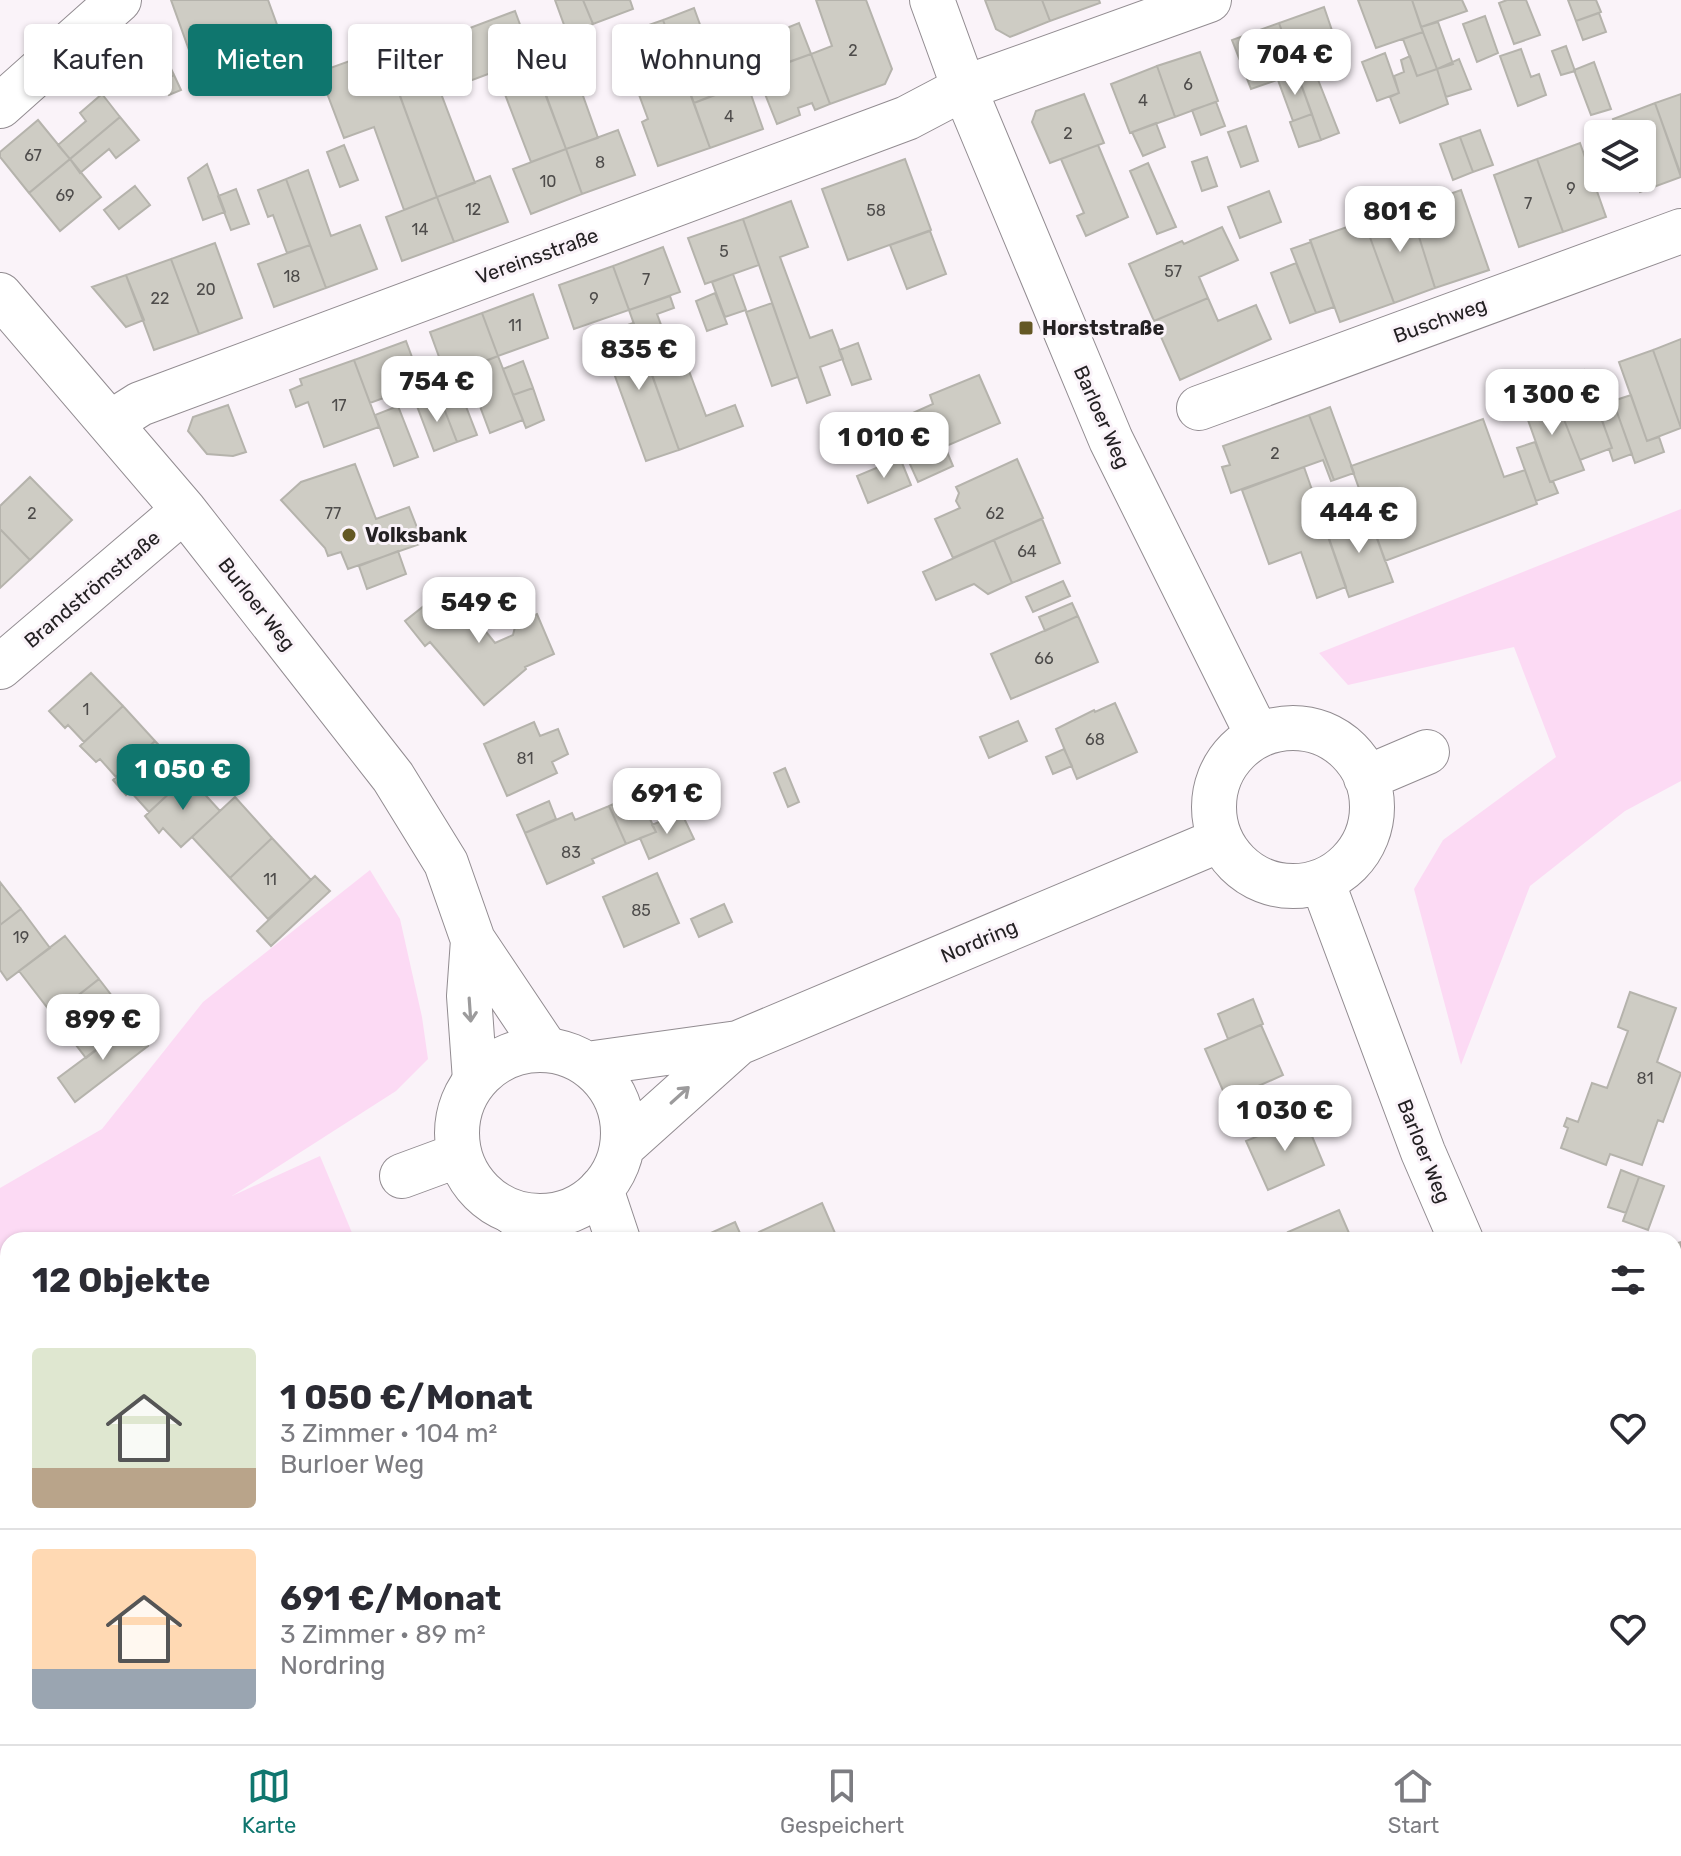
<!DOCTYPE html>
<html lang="de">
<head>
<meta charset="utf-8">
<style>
  :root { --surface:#fff; --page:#f7f7f7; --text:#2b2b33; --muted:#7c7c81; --line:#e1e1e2; --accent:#0f766e }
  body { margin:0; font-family:Rubik,sans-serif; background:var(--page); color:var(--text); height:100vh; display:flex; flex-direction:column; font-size:30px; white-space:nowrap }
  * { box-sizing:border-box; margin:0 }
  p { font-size:26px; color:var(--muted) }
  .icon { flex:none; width:44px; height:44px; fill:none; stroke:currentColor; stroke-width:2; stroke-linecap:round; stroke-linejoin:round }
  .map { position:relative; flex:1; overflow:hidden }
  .side { position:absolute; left:0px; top:1232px; width:1682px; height:512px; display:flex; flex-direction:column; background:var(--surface); border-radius:24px 24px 0 0; box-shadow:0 2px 6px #0004 }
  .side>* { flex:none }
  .banner { position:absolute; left:24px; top:24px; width:800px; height:72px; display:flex; gap:16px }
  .buttons { position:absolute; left:1584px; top:120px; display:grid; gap:16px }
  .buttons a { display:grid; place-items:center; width:72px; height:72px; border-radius:8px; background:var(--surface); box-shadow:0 2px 6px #0004; font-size:40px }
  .price { position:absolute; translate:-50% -68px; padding:0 18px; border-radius:16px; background:#fff; color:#222; font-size:26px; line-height:52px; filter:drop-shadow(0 2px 4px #0008) }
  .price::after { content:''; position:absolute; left:50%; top:48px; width:24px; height:18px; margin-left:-12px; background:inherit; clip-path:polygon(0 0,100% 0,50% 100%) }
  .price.selected { background:var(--accent); color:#fff }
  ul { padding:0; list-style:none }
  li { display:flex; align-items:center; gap:24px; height:200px; padding:0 32px }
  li+li { border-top:2px solid var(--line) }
  li span { display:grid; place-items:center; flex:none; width:224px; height:160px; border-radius:8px; color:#555 }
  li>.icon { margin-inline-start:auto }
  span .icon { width:96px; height:96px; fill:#fffc; stroke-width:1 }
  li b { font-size:34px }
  h2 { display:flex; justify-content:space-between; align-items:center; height:96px; padding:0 32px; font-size:34px }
  .tag { padding:0 28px; border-radius:8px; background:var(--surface); box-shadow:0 2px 6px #0004; font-size:28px; line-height:72px }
  .tag.selected { background:var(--accent); color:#fff }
  .dock { display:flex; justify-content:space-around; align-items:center; height:112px; border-top:2px solid var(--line); background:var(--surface); font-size:22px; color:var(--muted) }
  .dock a { display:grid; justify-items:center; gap:4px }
  .dock .selected { color:var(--accent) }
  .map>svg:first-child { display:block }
  .green { fill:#fcdaf4 }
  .building { fill:#ceccc4; stroke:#b5b3ac; stroke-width:2 }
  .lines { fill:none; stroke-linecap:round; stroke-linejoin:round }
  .street-casing { stroke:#928c91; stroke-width:46 }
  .secondary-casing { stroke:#928c91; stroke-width:46 }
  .street { stroke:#fff; stroke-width:44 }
  .secondary { stroke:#fff; stroke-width:44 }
  .oneway { stroke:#9c9b9c }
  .poi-dot { fill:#645824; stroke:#faf3f9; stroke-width:3 }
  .labels { text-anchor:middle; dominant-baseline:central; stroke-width:6; stroke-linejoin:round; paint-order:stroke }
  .number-label { font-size:16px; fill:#4e4c4b }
  .street-label { font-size:20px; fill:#242123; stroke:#faf3f9 }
  .poi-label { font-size:20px; font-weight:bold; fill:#242123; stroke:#faf3f9; text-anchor:start }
</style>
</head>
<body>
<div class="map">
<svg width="1681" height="1744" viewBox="0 0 1681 1744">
  <rect width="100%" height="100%" fill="#faf3f9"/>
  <path class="green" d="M1681,509V781L1625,811L1530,886L1461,1065L1414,889L1443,840L1556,757L1514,647L1348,685L1319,653Z
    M370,870L400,919L422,1017L428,1059L396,1091L232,1196L320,1156L355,1240H8V1298L0,1302V1188L102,1129L203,1002Z
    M8,1300V1407L0,1410V1303Z
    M1681,1308V1480L1674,1483V1309Z"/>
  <path class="building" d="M171,0H268L284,44L198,75Z
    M555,0H583L593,24L567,33Z
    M583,0H630L633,9L593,24Z
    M816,0H866L892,69L885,84L830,104L811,54L832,46Z
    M985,0H1042L1050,21L1010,37L996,29Z
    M1042,0H1099L1100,3L1050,21Z
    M1358,0H1412L1423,32L1376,48Z
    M1412,0H1462L1467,11L1421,27Z
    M1507,0H1526L1540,35L1514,44L1499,3Z
    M1568,0H1596L1601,12L1576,21Z
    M1324,7L1341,57L1297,73L1279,23Z
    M694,8L724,91L694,103L663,20Z
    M515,11L566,149L531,162L496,71L467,82L451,35Z
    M1599,13L1606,32L1583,40L1576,21Z
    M1485,16L1498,53L1477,62L1463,24Z
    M663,20L710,148L658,166L642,122L648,119L631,73L653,65L640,28Z
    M1438,22L1453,64L1437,69L1421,27Z
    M799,23L811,54L780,65L769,35Z
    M1279,23L1297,73L1251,89L1232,40Z
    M1423,32L1437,69L1417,76L1403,39Z
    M451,35L467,82L444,90L426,43Z
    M1566,46L1575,71L1561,75L1552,51Z
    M383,49L437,197L404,210L374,127L344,138L319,72Z
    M1521,49L1531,77L1539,74L1546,95L1518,106L1500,56Z
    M1200,52L1218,101L1175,117L1157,66Z
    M1385,53L1399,93L1377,101L1362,62Z
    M811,54L830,104L815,110L812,103L798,108L800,115L777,124L757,74Z
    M1410,56L1417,76L1437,69L1448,104L1400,123L1390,97L1399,93L1394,76L1404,72L1401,60Z
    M1459,59L1471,89L1446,97L1437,69Z
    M167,60L174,75L163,81L155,65Z
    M1594,62L1611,109L1591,115L1574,70Z
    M427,65L437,92L440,91L475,183L437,197L393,77Z
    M1157,66L1175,117L1130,133L1111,84Z
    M1313,67L1339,133L1321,140L1297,73Z
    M1297,73L1312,114L1293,121L1278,80Z
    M174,75L181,90L169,95L163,81Z
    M577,79L598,138L566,149L544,91Z
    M747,83L763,129L710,148L694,103Z
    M102,94L120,117L70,159L58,145L86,121L80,113Z
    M1084,94L1104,143L1050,163L1032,122L1036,111Z
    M1681,94V175L1655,103Z
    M1216,102L1225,126L1201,135L1192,110Z
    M1655,103L1681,177L1640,192L1634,178H1642V134H1618L1613,119Z
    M1312,114L1321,140L1299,147L1290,122Z
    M120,117L139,140L116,158L109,149L80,173L70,159Z
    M38,120L70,159L29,193L0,157V152Z
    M1156,123L1165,147L1143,156L1132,132Z
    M1246,126L1258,161L1241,167L1228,132Z
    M618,130L635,175L582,194L566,149Z
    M1480,130L1493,165L1473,172L1460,137Z
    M1460,137L1473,172L1453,180L1440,144Z
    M1580,143L1606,217L1563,232L1537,159Z
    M344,145L358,180L340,187L327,152Z
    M1098,145L1128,217L1086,236L1077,216L1084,213L1061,159Z
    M566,149L582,194L531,214L513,169Z
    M1207,157L1217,186L1202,191L1192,162Z
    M70,159L101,197L60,231L29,193Z
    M905,159L931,230L848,260L822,189Z
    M1537,159L1563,232L1519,247L1494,175Z
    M1148,163L1176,227L1157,234L1130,171Z
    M207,164L225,212L203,220L188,178Z
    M308,170L331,236L360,225L377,269L326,288L286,179Z
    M490,176L508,222L454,242L437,197Z
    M286,179L310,245L287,253L273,215L268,217L258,190Z
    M135,186L150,205L119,229L104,210Z
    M236,189L249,224L231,230L218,196Z
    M1461,190L1489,270L1435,288L1410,208Z
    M1269,191L1281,222L1240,238L1228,207Z
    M437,197L454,242L402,261L386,217Z
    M791,201L808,247L780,257L810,338L832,330L843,359L820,367L830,395L807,403L743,219Z
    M1410,208L1435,288L1394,303L1364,221Z
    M743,219L759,265L705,284L688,238Z
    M1364,221L1394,303L1340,322L1310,240Z
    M1222,227L1238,260L1199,277L1208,298L1154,321L1129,264L1182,241L1184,244Z
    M930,231L946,274L907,289L890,245Z
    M1311,242L1334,307L1316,313L1291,249Z
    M215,243L242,318L199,334L171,259Z
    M310,245L326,288L274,307L258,264Z
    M663,247L680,292L629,310L613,266Z
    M171,259L199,334L154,350L126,275Z
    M1296,263L1316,313L1290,323L1271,273Z
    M613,266L629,310L574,329L559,285Z
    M733,274L746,310L725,317L712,282Z
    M126,275L144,320L126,327L92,287Z
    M715,293L727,324L707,331L696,301Z
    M533,294L548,338L498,356L482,313Z
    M670,296L674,308L657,314L666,338L675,334L706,416L735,405L743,426L679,450L629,310Z
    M1208,298L1218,321L1256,305L1271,339L1180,380L1154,321Z
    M772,303L798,377L772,386L746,312Z
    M482,313L498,356L446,376L430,332Z
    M633,323L679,450L646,461L600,335Z
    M1681,339V428L1653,350Z
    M406,341L422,384L370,403L354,360Z
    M858,343L871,379L852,385L839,350Z
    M1653,350L1681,428L1647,441L1619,362Z
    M498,356L523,420L490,433L466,369Z
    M354,360L379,427L324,447L308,402L296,407L290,390L302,385L300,379Z
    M523,361L533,388L513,395L503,369Z
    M1584,370L1612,448L1580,460L1550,384Z
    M979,375L1000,423L909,462L904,450L918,444L906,416L933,404L930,395Z
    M533,388L544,420L526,428L513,395Z
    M460,391L477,435L457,442L440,398Z
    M1553,392L1584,470L1550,482L1522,403Z
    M1631,395L1647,441L1659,437L1664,452L1635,463L1613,401Z
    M440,398L457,442L434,451L417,406Z
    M1613,401L1632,454L1613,461L1609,449L1612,448L1597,407Z
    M228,405L246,452L233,456L207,454L188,431L193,417Z
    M398,406L418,457L394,466L375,415Z
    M1330,407L1354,473L1334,480L1309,415Z
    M1309,415L1334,480L1331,481L1323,460L1231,493L1222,467L1230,465L1223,446Z
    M1483,419L1504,477L1525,470L1537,504L1385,561L1351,466Z
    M1535,442L1550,482L1553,481L1558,493L1536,501L1517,448Z
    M945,447L953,466L918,482L909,462Z
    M900,458L911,485L868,503L857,476Z
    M1017,459L1043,518L953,558L935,519L960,508L956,501L959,493L956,487Z
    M355,464L376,519L409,507L423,543L348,569L341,552L328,556L325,548L281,500L301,482Z
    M1304,467L1346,587L1317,598L1301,552L1269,564L1242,490Z
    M30,477L72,520L30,560L0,529V506Z
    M1368,513L1393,582L1349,597L1325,528Z
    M1042,519L1060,563L1012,583L994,540Z
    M0,529L30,560L0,588Z
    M994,540L1012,583L988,594L974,584L936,600L923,572Z
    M398,551L406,574L367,589L359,566Z
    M1063,581L1070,596L1033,612L1026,597Z
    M449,586L495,643L513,635L516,623L537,614L554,654L525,667L526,669L484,705L430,642L425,646L405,621Z
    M1072,603L1078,616L1045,631L1039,617Z
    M1078,616L1098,662L1011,699L991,654Z
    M91,673L123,706L84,742L68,725L65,728L49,711Z
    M1115,703L1137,752L1077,779L1056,729L1094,710L1095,712Z
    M123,706L155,741L116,777L100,759L96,762L80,746Z
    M1018,721L1027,741L989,758L980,737Z
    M534,722L540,736L558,729L568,754L552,762L557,773L507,796L484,744Z
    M155,741L188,776L149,812L130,791L126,795L113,780Z
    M1064,749L1072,766L1053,774L1046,757Z
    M785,768L799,802L788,807L774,773Z
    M188,776L220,811L181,847L163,828L159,833L145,816Z
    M638,793L656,832L626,844L609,806Z
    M235,797L272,838L230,878L192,837Z
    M549,801L556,819L525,833L517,815Z
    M609,806L626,844L592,859L594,863L547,884L525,833L572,813L575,820Z
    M681,812L694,839L649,859L640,838L656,832L652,825Z
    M272,838L311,880L268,919L230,878Z
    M657,873L679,923L624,947L603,897Z
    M315,876L330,891L271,946L257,931Z
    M0,882L21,909L0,925Z
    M724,904L732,922L699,937L691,919Z
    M21,909L50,948L7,980L0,970V925Z
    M65,936L99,979L53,1015L19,971Z
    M99,979L132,1022L86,1058L53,1015Z
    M1630,992L1676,1008L1657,1062L1681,1073L1663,1122L1658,1120L1642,1165L1610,1154L1606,1165L1561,1148L1568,1128L1564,1126L1567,1118L1578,1122L1592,1083L1607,1088L1628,1031L1618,1027Z
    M1253,999L1263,1024L1228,1039L1218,1014Z
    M132,1023L148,1046L75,1102L58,1078Z
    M1261,1025L1283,1075L1227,1100L1205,1049Z
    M1304,1117L1324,1165L1268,1190L1246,1141Z
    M1621,1170L1639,1177L1626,1213L1608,1207Z
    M1639,1177L1664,1186L1648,1230L1623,1221Z
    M822,1203L838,1240H765L761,1237L759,1232Z
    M1339,1210L1352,1240H1292L1288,1232Z
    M735,1222L743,1240H706L704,1236Z
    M1681,1242V1267L1674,1269V1244Z
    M0,1596L8,1614V1664L0,1646Z
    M0,1646L8,1664V1697L0,1700Z
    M360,1736H429L432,1744H363Z
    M499,1736H542L545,1742L502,1744Z
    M672,1736H741L744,1744H676Z
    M924,1736H982L964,1744H927Z
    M1510,1736H1567L1571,1744H1513Z"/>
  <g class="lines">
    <g class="street-casing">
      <path id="street" d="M0,106L119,0
        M0,295L184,510L393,777L446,863L473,940L546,1049
        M1199,408L1681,231
        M110,423L140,404L907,118L964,88L1209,0
        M0,667L184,510
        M473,940L469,996L475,1080
        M601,1189L618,1240
        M512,1212L550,1240
        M284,1736L296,1744
        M832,1736L836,1744
        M95,1744L127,1736"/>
    </g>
    <g class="secondary-casing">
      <path id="secondary" d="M932,0L964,88L1111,440L1258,736
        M1214 807a79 79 0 1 1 158 0a79 79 0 1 1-158 0Z
        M1366,778L1427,752
        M1322,881L1423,1152L1461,1240
        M457 1133a83 83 0 1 1 166 0a83 83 0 1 1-166 0Z
        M587,1064L738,1043L1220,840
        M622,1147L738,1043
        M402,1176L459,1155
        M1674,1733L1679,1744"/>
    </g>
    <use href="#street" class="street"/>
    <use href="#secondary" class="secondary"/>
  </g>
  <defs><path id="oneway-shaft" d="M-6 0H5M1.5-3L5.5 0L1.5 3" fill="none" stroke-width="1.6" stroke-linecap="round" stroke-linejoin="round" transform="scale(2)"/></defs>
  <g class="oneway">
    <use href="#oneway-shaft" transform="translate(470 1010) rotate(86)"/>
    <use href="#oneway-shaft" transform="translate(680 1095) rotate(-42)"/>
  </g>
  <g class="poi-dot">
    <rect x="1018" y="320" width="16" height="16" rx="4"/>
    <circle cx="349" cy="535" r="8"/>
  </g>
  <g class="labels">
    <g class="number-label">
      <text x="853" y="50">2</text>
      <text x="1188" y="84">6</text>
      <text x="1143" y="100">4</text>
      <text x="729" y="116">4</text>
      <text x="1068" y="133">2</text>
      <text x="33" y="155">67</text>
      <text x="600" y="162">8</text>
      <text x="548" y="181">10</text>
      <text x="1571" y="188">9</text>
      <text x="65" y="195">69</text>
      <text x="1528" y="203">7</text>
      <text x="473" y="209">12</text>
      <text x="876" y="210">58</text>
      <text x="420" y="229">14</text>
      <text x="724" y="251">5</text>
      <text x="1173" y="271">57</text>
      <text x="292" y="276">18</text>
      <text x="646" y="279">7</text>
      <text x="206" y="289">20</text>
      <text x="160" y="298">22</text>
      <text x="594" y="298">9</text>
      <text x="515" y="325">11</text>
      <text x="339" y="405">17</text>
      <text x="1275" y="453">2</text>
      <text x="32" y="513">2</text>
      <text x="333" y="513">77</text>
      <text x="995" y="513">62</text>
      <text x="1027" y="551">64</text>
      <text x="1044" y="658">66</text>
      <text x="86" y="709">1</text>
      <text x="1095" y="739">68</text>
      <text x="525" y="758">81</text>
      <text x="571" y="852">83</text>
      <text x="270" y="879">11</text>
      <text x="641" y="910">85</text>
      <text x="21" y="937">19</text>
      <text x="1645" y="1078">81</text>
    </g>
    <g class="street-label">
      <text transform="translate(537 256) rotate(-20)">Vereinsstraße</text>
      <text transform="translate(1440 320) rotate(-20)">Buschweg</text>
      <text transform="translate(1102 417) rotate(66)">Barloer Weg</text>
      <text transform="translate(92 589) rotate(-40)">Brandströmstraße</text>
      <text transform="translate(257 604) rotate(52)">Burloer Weg</text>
      <text transform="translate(979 941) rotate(-23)">Nordring</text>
      <text transform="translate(1424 1151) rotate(68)">Barloer Weg</text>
    </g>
    <g class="poi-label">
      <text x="1042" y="328">Horststraße</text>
      <text x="365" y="535">Volksbank</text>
    </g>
  </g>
</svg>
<div class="buttons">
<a><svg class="icon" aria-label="layers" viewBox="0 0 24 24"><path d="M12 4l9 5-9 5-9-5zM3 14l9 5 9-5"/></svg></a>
</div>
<b class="price" style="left:1295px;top:97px">704 €</b>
<b class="price" style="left:1400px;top:254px">801 €</b>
<b class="price" style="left:639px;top:392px">835 €</b>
<b class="price" style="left:437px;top:424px">754 €</b>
<b class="price" style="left:1552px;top:437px">1 300 €</b>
<b class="price" style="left:884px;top:480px">1 010 €</b>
<b class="price" style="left:1359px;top:555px">444 €</b>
<b class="price" style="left:479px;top:645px">549 €</b>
<b class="price selected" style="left:183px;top:812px">1 050 €</b>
<b class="price" style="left:667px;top:836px">691 €</b>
<b class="price" style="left:103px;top:1062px">899 €</b>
<b class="price" style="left:1285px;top:1153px">1 030 €</b>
<div class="banner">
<a class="tag">Kaufen</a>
<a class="tag selected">Mieten</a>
<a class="tag">Filter</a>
<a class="tag">Neu</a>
<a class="tag">Wohnung</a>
</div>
<section class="side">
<h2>12 Objekte<svg class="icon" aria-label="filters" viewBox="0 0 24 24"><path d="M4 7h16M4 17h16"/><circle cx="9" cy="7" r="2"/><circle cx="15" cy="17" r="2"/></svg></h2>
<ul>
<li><span style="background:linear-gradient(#dfe7d0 75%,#b9a48a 0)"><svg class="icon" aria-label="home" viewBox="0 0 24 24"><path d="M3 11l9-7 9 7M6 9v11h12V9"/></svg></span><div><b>1 050 €/Monat</b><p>3 Zimmer · 104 m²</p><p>Burloer Weg</p></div><svg class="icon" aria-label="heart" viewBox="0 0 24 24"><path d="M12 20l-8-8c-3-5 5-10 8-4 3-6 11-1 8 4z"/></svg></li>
<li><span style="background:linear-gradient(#ffd9b3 75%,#9aa5b1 0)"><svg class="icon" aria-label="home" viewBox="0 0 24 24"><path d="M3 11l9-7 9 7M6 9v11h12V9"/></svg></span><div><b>691 €/Monat</b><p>3 Zimmer · 89 m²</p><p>Nordring</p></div><svg class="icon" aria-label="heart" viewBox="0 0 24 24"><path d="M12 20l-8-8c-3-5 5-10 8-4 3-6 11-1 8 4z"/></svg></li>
</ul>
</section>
</div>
<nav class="dock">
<a class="selected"><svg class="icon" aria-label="map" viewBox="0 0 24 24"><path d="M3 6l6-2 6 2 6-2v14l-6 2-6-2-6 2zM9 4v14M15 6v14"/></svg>Karte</a>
<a><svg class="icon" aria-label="saved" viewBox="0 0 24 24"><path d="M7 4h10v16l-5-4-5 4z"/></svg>Gespeichert</a>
<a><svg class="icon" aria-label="home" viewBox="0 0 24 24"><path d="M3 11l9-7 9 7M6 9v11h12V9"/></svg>Start</a>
</nav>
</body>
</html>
